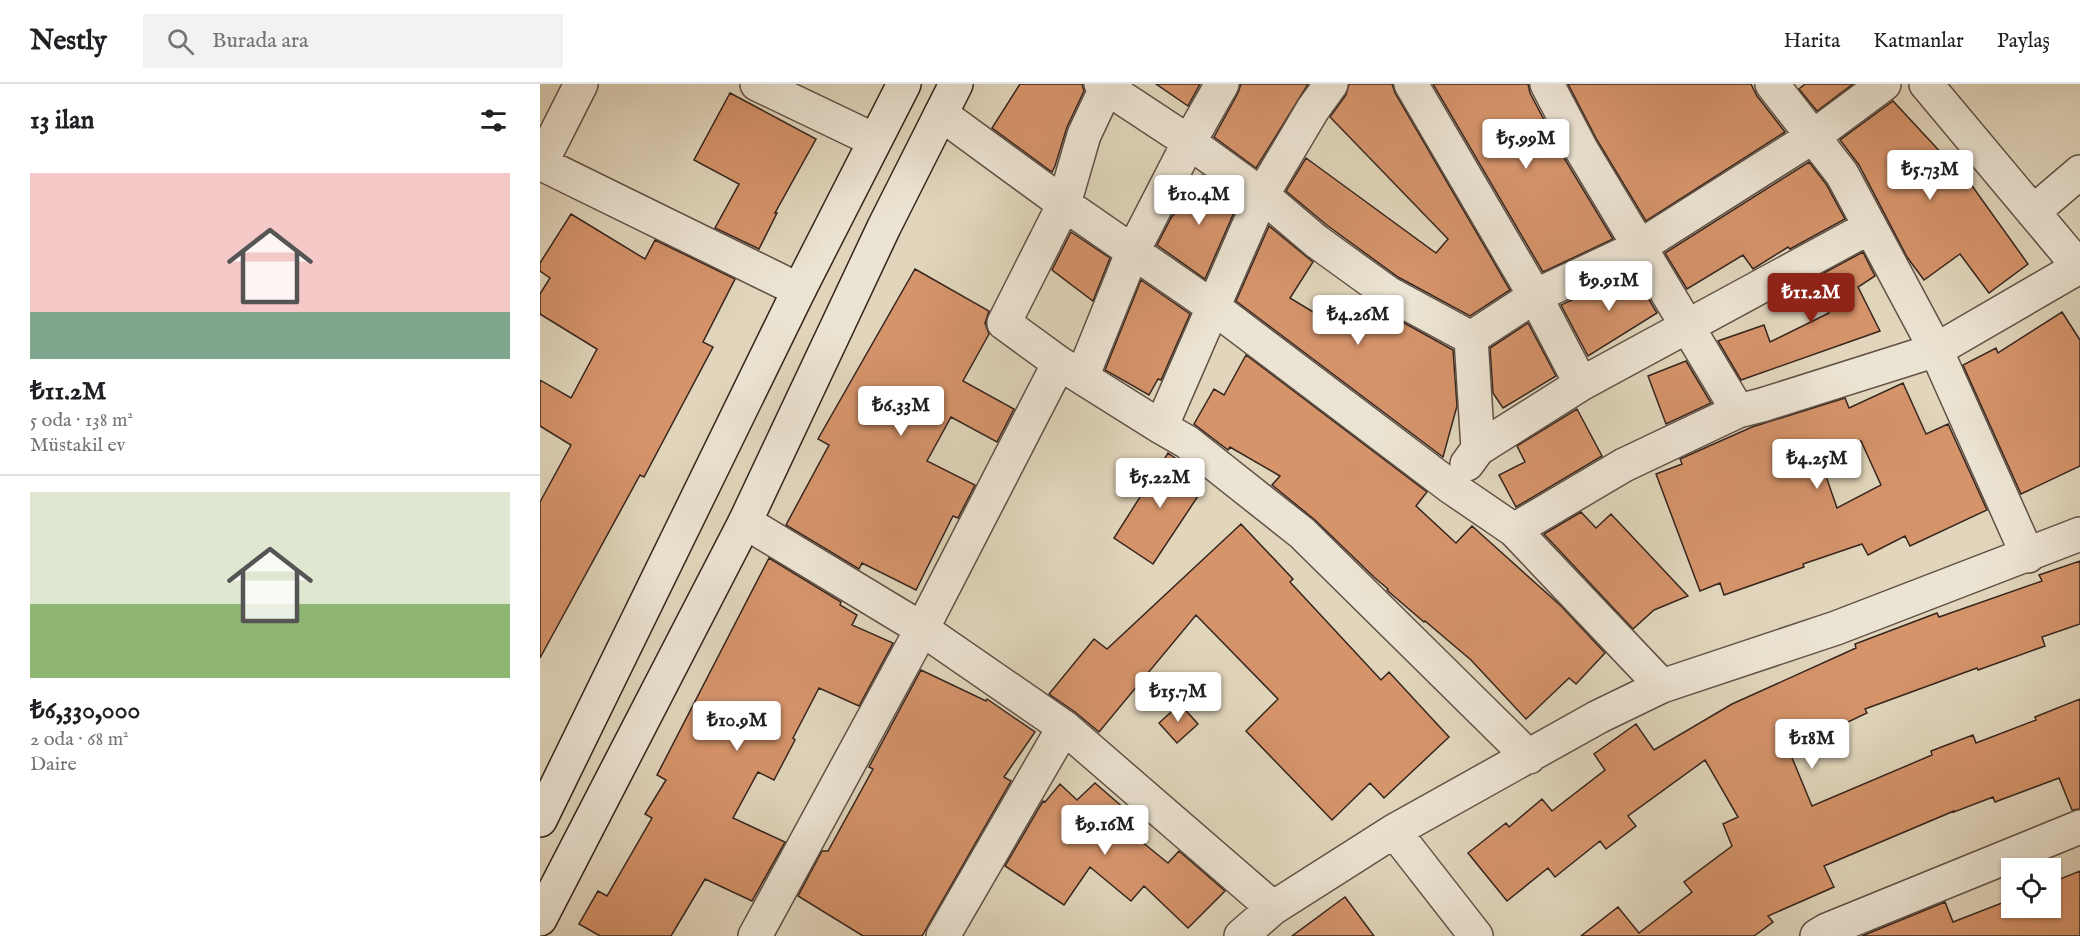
<!DOCTYPE html>
<html lang="tr">
<head>
<meta charset="utf-8">
<style>
  :root { --surface:#fff; --page:#f2f2f2; --text:#202124; --muted:#757577; --line:#e0e0e0; --accent:#8f2418 }
  body { margin:0; font-family:"IM FELL English",serif; background:var(--page); color:var(--text); height:100vh; display:flex; flex-direction:column; font-size:22px; white-space:nowrap }
  * { box-sizing:border-box; margin:0 }
  p { font-size:20px; color:var(--muted) }
  .icon { flex:none; width:33px; height:33px; fill:none; stroke:currentColor; stroke-width:2; stroke-linecap:round; stroke-linejoin:round }
  .map { position:relative; flex:1; overflow:hidden }
  .side { display:flex; flex-direction:column; background:var(--surface); width:540px }
  .side>* { flex:none }
  .tools { position:absolute; left:1461px; top:774px; display:grid; gap:12px }
  .tools a { display:grid; place-items:center; width:60px; height:60px; border-radius:0px; background:var(--surface); box-shadow:0 2px 4px #0004; font-size:30px }
  .price { position:absolute; translate:-50% -51px; padding:0 14px; border-radius:6px; background:#fff; color:#222; font-size:20px; line-height:39px; filter:drop-shadow(0 2px 3px #0008) }
  .price::after { content:''; position:absolute; left:50%; top:36px; width:18px; height:14px; margin-left:-9px; background:inherit; clip-path:polygon(0 0,100% 0,50% 100%) }
  .price.selected { background:var(--accent); color:#fff }
  ul { padding:0; list-style:none }
  li { display:grid; align-content:center; gap:12px; height:318px; padding:0 30px }
  li+li { border-top:2px solid var(--line) }
  li span { display:grid; place-items:center; height:186px; border-radius:0px; color:#555 }
  li>.icon { margin-inline-start:auto }
  span .icon { width:108px; height:108px; fill:#fffc; stroke-width:1 }
  li b { font-size:26px }
  h2 { display:flex; justify-content:space-between; align-items:center; height:72px; padding:0 30px; font-size:26px }
  header { display:flex; align-items:center; gap:36px; box-sizing:border-box; height:84px; padding:0 30px; background:var(--surface); border-bottom:2px solid var(--line) }
  header strong { font-size:28px }
  nav { display:flex; gap:33px; margin-inline-start:auto; font-size:21px }
  .search { width:420px; height:54px; background:var(--page); display:flex; align-items:center; gap:15px; box-sizing:border-box; padding:0 21px; border-radius:0px; color:var(--muted); font-size:22px }
  main { display:flex; flex:1; min-height:0 }
  .map>svg:first-child { display:block }
  .building { fill:#d6946b; stroke:#36251e; stroke-width:1.5; fill-rule:evenodd }
  .lines { fill:none; stroke-linecap:round; stroke-linejoin:round }
  .minor-casing { stroke:#615146; stroke-width:36 }
  .tertiary-casing { stroke:#615146; stroke-width:36 }
  .secondary-casing { stroke:#36251e; stroke-width:36 }
  .minor { stroke:#ece4d3; stroke-width:33 }
  .tertiary { stroke:#ece4d3; stroke-width:33 }
  .secondary { stroke:#ece4d3; stroke-width:33 }
</style>
</head>
<body>
<header>
<strong>Nestly</strong>
<div class="search"><svg class="icon" aria-label="search" viewBox="0 0 24 24"><circle cx="10" cy="10" r="6"/><path d="M15 15l6 6"/></svg>Burada ara</div>
<nav><a>Harita</a><a>Katmanlar</a><a>Paylaş</a></nav>
</header>
<main>
<section class="side">
<h2>13 ilan<svg class="icon" aria-label="filters" viewBox="0 0 24 24"><path d="M4 7h16M4 17h16"/><circle cx="9" cy="7" r="2"/><circle cx="15" cy="17" r="2"/></svg></h2>
<ul>
<li><span style="background:linear-gradient(#f6c9c9 75%,#7fa58c 0)"><svg class="icon" aria-label="home" viewBox="0 0 24 24"><path d="M3 11l9-7 9 7M6 9v11h12V9"/></svg></span><div><b>₺11.2M</b><p>5 oda · 138 m²</p><p>Müstakil ev</p></div></li>
<li><span style="background:linear-gradient(#dfe7d0 60%,#8fb573 0)"><svg class="icon" aria-label="home" viewBox="0 0 24 24"><path d="M3 11l9-7 9 7M6 9v11h12V9"/></svg></span><div><b>₺6,330,000</b><p>2 oda · 68 m²</p><p>Daire</p></div></li>
</ul>
</section>
<div class="map">
<svg width="1540" height="852" viewBox="0 0 1540 852">
  <rect width="100%" height="100%" fill="#e1d6bc"/>
  <filter id="stains"><feTurbulence type="fractalNoise" baseFrequency=".00333" numOctaves="4"/><feColorMatrix values="0 0 0 0 .2 0 0 0 0 .09 0 0 0 0 .02 0 0 0 .5 -.17"/></filter>
  <radialGradient id="worn" r=".72"><stop offset=".6" stop-color="#630" stop-opacity="0"/><stop offset="1" stop-color="#630" stop-opacity=".3"/></radialGradient>
  <path class="building" d="M480,0H542L544,7L527,43L515,82L512,88L452,44Z
    M616,0H660L648,22Z
    M701,0H768L716,84L674,53L698,9Z
    M809,0H852L855,9L970,206L930,232L858,193L788,142L746,107L766,74L896,169L908,155L790,33L806,11Z
    M893,0H988L990,9L1024,74L1073,155L1003,188Z
    M1028,0H1211L1217,12L1245,48L1106,137L1057,56Z
    M1265,0H1313L1277,27L1259,5Z
    M190,9L276,55L235,129H237L219,165L175,144L199,100L154,76Z
    M1353,17L1406,74L1410,71L1488,180L1449,209L1420,170L1384,196L1367,173L1319,81L1300,56Z
    M1269,78L1286,100L1305,135L1250,165L1248,163L1213,185L1203,171L1147,205L1125,169Z
    M662,91L699,117L665,195L617,161L631,134Z
    M31,130L105,175L115,156L195,195L163,258L173,263L104,393L100,391L0,574V418L31,361L0,342V296L31,314L57,265L0,230V210L10,194L0,187V179Z
    M729,142L773,178L750,214L806,248L827,217L839,225L913,266L917,322L903,373L696,217Z
    M531,148L570,174L553,217L512,186Z
    M1323,168L1335,192L1318,203L1340,247L1201,296L1178,257L1224,241L1230,258L1289,229L1269,197Z
    M375,185L449,227L445,239L449,250L423,297L474,325L457,358L411,333L387,377L435,401L418,434L413,432L376,506L322,479L319,485L246,441L289,361L278,355Z
    M1092,187L1117,229L1048,272L1021,221Z
    M601,196L650,230L621,296L618,295L609,311L565,286Z
    M1522,228L1540,256V382L1481,410L1423,281L1456,264L1458,269Z
    M988,239L1016,292L963,324L953,309L950,264Z
    M706,271L887,408L876,422L916,459L932,442L1021,522L1065,569L1036,600L1029,594L986,635L931,576L885,537L884,538L849,508L847,506L848,505L835,494L775,436L732,401L740,392L690,363L688,366L654,340L674,305L684,311Z
    M1146,277L1171,319L1126,340L1108,292Z
    M1363,299L1386,350L1408,340L1447,426L1370,462L1365,452L1328,471L1322,460L1263,480L1264,483L1184,511L1180,499L1160,507L1116,390L1142,380L1140,375L1212,343L1305,314L1309,324ZM1321,357L1341,401L1297,424L1280,375Z
    M1037,325L1062,372L976,423L959,391L985,378L977,362Z
    M628,369L645,381L662,398V406L613,480L574,454Z
    M1041,428L1056,444L1071,430L1148,512L1114,526L1093,545L1004,450Z
    M701,440L753,495L750,498L841,596L849,588L909,653L844,714L830,699L792,736L706,647L738,615L656,531L559,648L535,628L509,610L554,555L567,565Z
    M229,474L301,518L300,521L317,531L312,541L353,559L319,622L279,604L253,654L255,656L234,696L218,688L193,734L245,758L212,817L165,795L131,852H60L39,840L58,807L67,812L112,734L105,730L126,696L117,691Z
    M1540,477V540L1502,553L1505,562L1438,586L1437,584L1325,625L1327,629L1287,648L1288,651L1250,669L1272,722L1392,671L1391,667L1433,651L1436,659L1496,636L1495,633L1540,615V725L1532,726L1519,694L1455,718L1453,713L1414,728V727L1284,782L1294,803L1228,832L1233,838L1214,852H1041L1078,823L1099,849L1152,808L1144,798L1192,762L1183,740L1198,733L1165,676L1088,732L1096,742L1066,765L1060,757L1015,793L1008,784L967,817L928,769L966,739L969,743L1002,715L1012,727L1065,686L1054,670L1096,640L1114,666L1192,620L1316,564L1315,560L1397,529L1399,533L1502,497L1499,491Z
    M381,586L446,617L447,615L495,648L464,693L471,697L382,852H323L258,812L282,767H288L333,685L329,683Z
    M640,620L658,640L637,659L619,639Z
    M555,699L585,725L575,736L628,779L639,767L685,807L648,844L604,802L591,817L550,783L524,821L465,782L503,717L505,718L520,700L537,716Z
    M1540,787V852H1322L1405,818L1413,838L1472,815V824H1510V799Z
    M805,813L834,852H752Z"/>
  <g class="lines">
    <g class="minor-casing">
      <path id="minor" d="M217,0L334,56
        M561,0L649,58L722,111L776,157L848,209L931,254
        M568,0L544,51L524,120L464,239L519,279L621,343L647,358L762,449L989,673
        M871,0L995,212L1041,300
        M1007,0L1041,65L1198,327
        M1232,0L1302,90L1396,266L1488,472
        M1386,0L1540,184
        M401,30L524,120L673,223L911,403L974,446L1122,602
        M0,79L259,206
        M0,81L41,0
        M1493,128L1540,88
        M542,293L593,167L649,58L682,0
        M621,343L722,111L773,25L791,0
        M938,365L931,254L995,212L1099,163L1274,52L1344,0
        M927,380L938,365L1041,300L1330,143
        M205,438L382,545L524,643L733,824
        M974,446L1084,381L1198,327L1222,321L1396,266L1539,183
        M854,747L936,852
        M215,852L382,545L519,279
        M403,852L524,643
        M701,852L733,824L854,747L1058,633L1122,602L1296,544L1540,450"/>
    </g>
    <g class="tertiary-casing">
      <path id="tertiary" d="M1277,852L1287,846L1540,743"/>
    </g>
    <g class="secondary-casing">
      <path id="secondary" d="M0,736L259,206L364,0
        M0,835L205,438L344,143L416,0"/>
    </g>
    <use href="#minor" class="minor"/>
    <use href="#tertiary" class="tertiary"/>
    <use href="#secondary" class="secondary"/>
  </g>
  <rect width="100%" height="100%" filter="url(#stains)"/>
  <rect width="100%" height="100%" fill="url(#worn)"/>
</svg>
<div class="tools">
<a><svg class="icon" aria-label="locate" viewBox="0 0 24 24"><circle cx="12" cy="12" r="6"/><path d="M12 2v4M12 18v4M2 12h4M18 12h4"/></svg></a>
</div>
<b class="price" style="left:986px;top:86px">₺5.99M</b>
<b class="price" style="left:1390px;top:117px">₺5.73M</b>
<b class="price" style="left:659px;top:142px">₺10.4M</b>
<b class="price" style="left:1069px;top:228px">₺9.91M</b>
<b class="price selected" style="left:1271px;top:240px">₺11.2M</b>
<b class="price" style="left:818px;top:262px">₺4.26M</b>
<b class="price" style="left:361px;top:353px">₺6.33M</b>
<b class="price" style="left:1277px;top:406px">₺4.25M</b>
<b class="price" style="left:620px;top:425px">₺5.22M</b>
<b class="price" style="left:638px;top:639px">₺15.7M</b>
<b class="price" style="left:197px;top:668px">₺10.9M</b>
<b class="price" style="left:1272px;top:686px">₺18M</b>
<b class="price" style="left:565px;top:772px">₺9.16M</b>
</div>
</main>
</body>
</html>
